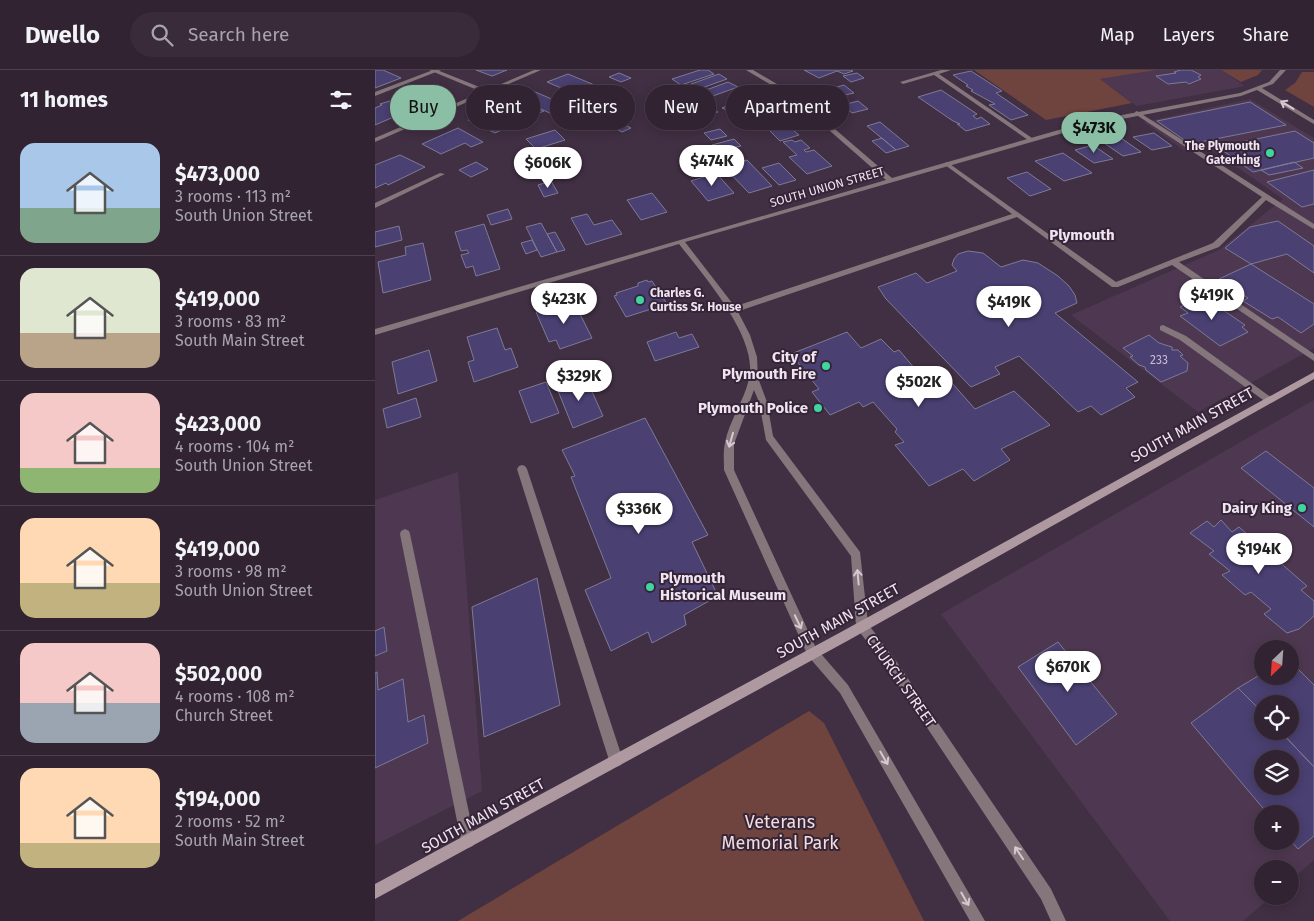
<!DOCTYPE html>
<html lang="en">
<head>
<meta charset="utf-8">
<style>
  :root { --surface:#312332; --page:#392b3a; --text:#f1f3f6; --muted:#a8a4ac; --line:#4c404d; --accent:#8abfa5 }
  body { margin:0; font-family:"Fira Sans",sans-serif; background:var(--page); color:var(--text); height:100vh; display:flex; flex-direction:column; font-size:19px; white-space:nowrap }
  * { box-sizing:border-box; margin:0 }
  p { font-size:16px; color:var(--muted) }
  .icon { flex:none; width:28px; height:28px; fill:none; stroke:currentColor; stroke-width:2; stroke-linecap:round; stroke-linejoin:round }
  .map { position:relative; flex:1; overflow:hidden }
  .panel { display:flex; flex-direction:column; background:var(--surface); width:375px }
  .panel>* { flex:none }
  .banner { position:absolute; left:15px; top:15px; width:475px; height:45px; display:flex; gap:10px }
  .needle { width:32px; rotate:205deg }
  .controls { position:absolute; left:879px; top:570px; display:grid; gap:10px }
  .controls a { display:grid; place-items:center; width:45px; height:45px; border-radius:50%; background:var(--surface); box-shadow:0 2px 12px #0003,0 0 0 1px var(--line); font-size:25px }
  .price { position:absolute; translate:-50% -42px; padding:0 11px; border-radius:18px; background:#fff; color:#222; font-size:16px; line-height:32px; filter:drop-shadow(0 1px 2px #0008) }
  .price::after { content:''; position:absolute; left:50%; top:30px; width:15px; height:11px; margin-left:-8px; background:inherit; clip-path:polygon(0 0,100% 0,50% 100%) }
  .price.on { background:var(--accent); color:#111 }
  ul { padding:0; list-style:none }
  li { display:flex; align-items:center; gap:15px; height:125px; padding:0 20px }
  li+li { border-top:1px solid var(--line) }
  li span { display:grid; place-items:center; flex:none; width:140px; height:100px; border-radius:15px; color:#555 }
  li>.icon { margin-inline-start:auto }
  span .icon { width:60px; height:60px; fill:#fffc; stroke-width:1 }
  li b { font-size:21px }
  h2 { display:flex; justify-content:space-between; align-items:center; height:60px; padding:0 20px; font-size:21px }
  .tag { padding:0 18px; border-radius:22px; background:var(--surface); box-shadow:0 2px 12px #0003,0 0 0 1px var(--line); font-size:18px; line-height:45px }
  .tag.on { background:var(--accent); color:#111 }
  header { display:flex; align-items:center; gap:30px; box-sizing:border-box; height:70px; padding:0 25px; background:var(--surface); border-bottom:1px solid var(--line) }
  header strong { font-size:24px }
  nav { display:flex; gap:28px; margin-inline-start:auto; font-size:18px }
  .search { width:350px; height:45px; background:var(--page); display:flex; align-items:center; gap:12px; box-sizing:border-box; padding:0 18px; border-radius:28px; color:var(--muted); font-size:19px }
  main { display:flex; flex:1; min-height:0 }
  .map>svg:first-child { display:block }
  .built { fill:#4e3851; fill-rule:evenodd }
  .green { fill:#6f433e }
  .building { fill:#4a4072; stroke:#7e7a95; fill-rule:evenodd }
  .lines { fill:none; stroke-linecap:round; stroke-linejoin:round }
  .service { fill:#84767b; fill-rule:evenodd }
  .minor { fill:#84767b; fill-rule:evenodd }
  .secondary { fill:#af99a1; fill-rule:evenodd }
  .oneway { stroke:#d4c8d3 }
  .poi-dot { fill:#41d4a1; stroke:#362538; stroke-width:2 }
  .labels { text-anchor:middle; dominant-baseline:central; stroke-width:4; stroke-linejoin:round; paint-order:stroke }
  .far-poi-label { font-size:12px; font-weight:bold; fill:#efe4f0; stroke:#362538; text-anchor:end }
  .far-street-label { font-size:12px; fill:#efe4f0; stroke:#362538 }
  .number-label { font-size:12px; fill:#c6bbd0 }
  .far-quarter-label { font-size:15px; font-weight:bold; fill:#efe4f0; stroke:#362538 }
  .poi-label { font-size:15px; font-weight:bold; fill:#efe4f0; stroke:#362538; text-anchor:end }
  .street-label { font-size:15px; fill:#efe4f0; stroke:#362538 }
  .near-park-label { font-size:18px; fill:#f1ddda; stroke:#362538 }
</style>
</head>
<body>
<header>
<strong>Dwello</strong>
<div class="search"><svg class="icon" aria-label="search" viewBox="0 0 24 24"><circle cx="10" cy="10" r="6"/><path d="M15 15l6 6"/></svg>Search here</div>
<nav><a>Map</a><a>Layers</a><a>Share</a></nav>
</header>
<main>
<section class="panel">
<h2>11 homes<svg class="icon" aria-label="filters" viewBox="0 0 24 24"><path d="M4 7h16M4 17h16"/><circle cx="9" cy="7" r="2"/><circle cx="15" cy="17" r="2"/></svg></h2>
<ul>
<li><span style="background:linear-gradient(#a9c7e8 65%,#7fa58c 0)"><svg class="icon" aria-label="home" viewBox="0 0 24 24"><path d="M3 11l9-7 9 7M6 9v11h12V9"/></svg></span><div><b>$473,000</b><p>3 rooms · 113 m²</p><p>South Union Street</p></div></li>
<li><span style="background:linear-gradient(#dfe7d0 65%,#b9a48a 0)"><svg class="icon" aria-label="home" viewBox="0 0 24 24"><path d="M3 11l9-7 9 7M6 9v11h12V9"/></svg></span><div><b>$419,000</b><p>3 rooms · 83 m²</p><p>South Main Street</p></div></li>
<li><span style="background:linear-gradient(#f6c9c9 75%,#8fb573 0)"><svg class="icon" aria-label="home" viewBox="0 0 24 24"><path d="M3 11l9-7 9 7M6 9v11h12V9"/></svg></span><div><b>$423,000</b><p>4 rooms · 104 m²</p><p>South Union Street</p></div></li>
<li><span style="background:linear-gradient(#ffd9b3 65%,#c2b280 0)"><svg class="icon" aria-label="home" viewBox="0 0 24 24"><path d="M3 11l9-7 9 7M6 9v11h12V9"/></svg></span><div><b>$419,000</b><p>3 rooms · 98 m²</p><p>South Union Street</p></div></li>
<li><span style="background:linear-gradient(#f6c9c9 60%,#9aa5b1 0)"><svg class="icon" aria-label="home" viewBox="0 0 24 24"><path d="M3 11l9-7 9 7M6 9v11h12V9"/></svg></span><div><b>$502,000</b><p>4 rooms · 108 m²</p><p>Church Street</p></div></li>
<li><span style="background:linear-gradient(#ffd9b3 75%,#c2b280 0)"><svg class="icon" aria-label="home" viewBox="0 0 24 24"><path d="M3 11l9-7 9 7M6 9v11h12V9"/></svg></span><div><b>$194,000</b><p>2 rooms · 52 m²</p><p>South Main Street</p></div></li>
</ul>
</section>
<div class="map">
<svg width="939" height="851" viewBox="0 0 939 851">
  <rect width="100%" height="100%" fill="#412f43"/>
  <path class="built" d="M782,0H846L870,16L762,36L725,9Z
    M875,29L939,68V278L823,342L696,245L844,180L908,129L834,78L811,82L769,52Z
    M939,330V790L915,811V799H888V826H897L868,851H795L566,544ZM888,579H915V606H888ZM888,634H915V661H888ZM888,689H915V716H888ZM888,744H915V771H888Z
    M83,402L107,721L0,775V430Z"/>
  <path class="green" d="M599,0H782L725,9L757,33L671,50Z
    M846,0H887L883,5L866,12Z
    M927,2H939V37L910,20L920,13Z
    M434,641L449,653L549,851H83Z"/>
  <path class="building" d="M0,0H8L26,8L0,18Z
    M101,0H132L117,6Z
    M325,0H333L339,4L306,15L297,9Z
    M429,0H476L478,1L469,4L462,1L444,8Z
    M806,0H816L826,5L823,7L826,9L814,14L811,12L793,14L781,6L801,3L799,2Z
    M596,1L627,21L621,23L653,45L636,50L614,35L620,34L596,21L598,20L591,16L593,15L578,5Z
    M244,3L256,8L246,12L234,7Z
    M482,3L489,8L476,12L468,6Z
    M193,4L234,21L223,26L216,23L207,27L172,12Z
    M344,4L352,9L324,19L316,14Z
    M353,12L363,17L332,28L323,23Z
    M469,15L479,23L456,28L453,26L447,27L442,23Z
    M47,16L66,25L53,30L56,31L0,55V38L7,35L5,34L37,24L32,22Z
    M566,20L602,44L598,46L602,49L606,47L615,54L591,61L582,54H585L578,51L543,27Z
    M158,21L207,42L190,50L142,28Z
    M378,25L389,30L358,43L347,38Z
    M142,28L169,41L162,44L134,31Z
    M327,30L336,35L321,41L311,35Z
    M483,31L493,39L477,43L468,35Z
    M875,32L911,55L815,74L782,51Z
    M124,37L150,49L120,63L93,50Z
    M336,38L343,42L333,46L326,42Z
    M391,39L399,46L362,56L354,49Z
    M244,52L256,58L247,62L234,55Z
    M505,52L534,76L521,80L492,56Z
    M412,55L424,65L405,71L394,60Z
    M83,58L108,72L96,77L90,73L66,84L47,74Z
    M345,59L352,66L336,70L329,63Z
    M180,60L190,70L161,79L151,69Z
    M920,61L939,73V88L878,102L843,77Z
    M779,63L797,76L777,80L758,67Z
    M507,68L521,80L511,83L497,71Z
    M746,68L766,82L748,86L729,73Z
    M359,69L366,76L357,78L360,81L347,85L337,75Z
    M417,70L420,72L426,70L435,78L429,80L431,82L439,80L457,96L432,104L414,87L422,85L408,72Z
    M718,75L738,89L719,93L700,80Z
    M332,83L340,91L326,95L319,87Z
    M688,83L717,103L689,111L660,91Z
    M25,85L50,97L13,115L11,113L0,118V95Z
    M372,90L397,116L374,123L349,97Z
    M101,92L113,99L96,107L84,100Z
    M919,92L928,98L894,105L886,100Z
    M404,93L421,110L404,115L387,98Z
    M939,100V134L927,137L892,112Z
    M652,102L676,119L655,126L632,108Z
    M341,103L359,123L333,131L316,111Z
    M176,111L183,123L169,127L163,115Z
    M277,123L292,142L266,150L252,130Z
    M133,139L137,149L116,155L112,145Z
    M212,144L219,155L237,150L247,164L211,175L196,148Z
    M903,151L939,176V203L912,184L876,194L850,178L875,157Z
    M166,153L182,182L166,187L151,157Z
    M109,154L125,199L101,206L98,196L91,198L86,185L94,183L92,180L86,181L80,162Z
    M24,156L27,170L0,177V162Z
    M180,162L190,180L182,182L172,164Z
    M157,170L162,180L151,184L146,173Z
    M48,173L56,210L8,223L3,192L31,185L30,177Z
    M593,181L608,183L626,197L648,190L663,193L683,206L694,216L700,225L702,233L680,243L763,312L751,318L760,327L726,345L716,336L703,342L644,286L620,297L625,304L596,317L511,229L503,217L541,203L552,213L582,201L577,195L579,189L583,184Z
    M876,194L939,234V254L926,263L903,247L897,249L868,231L873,228L844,209Z
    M272,210L273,212L277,211L292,234L251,247L239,226L242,225L241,223L263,216V213Z
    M818,226L825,232L832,229L870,255L867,257L873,262L845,276L805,246L813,243L805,237L809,235L805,232Z
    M198,230L217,268L185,279L181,270L174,272L161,242Z
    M122,258L130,280L136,278L143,297L99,312L93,292L99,290L92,267Z
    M301,262L304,268L317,264L324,277L280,291L272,272Z
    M472,262L486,278L506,269L519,282L524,280L546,306L557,301L561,308L569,304L600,339L639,321L675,355L626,379L635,390L599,411L588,399L554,416L520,375L529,372L520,362L522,359L498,332L488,337L484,332L455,345L437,322L444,319L416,284Z
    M774,265L784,273L797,277V280H803L808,285L805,286L813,293L812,301L786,312L771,300L770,297L764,295L755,287L758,286L748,278Z
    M54,280L62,311L23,324L17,292Z
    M210,306L228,346L198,358L181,316Z
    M171,312L184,343L156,353L144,321Z
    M41,328L46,347L12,358L8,339Z
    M270,348L333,465L317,472L343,526L309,545L311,555L277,573L273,562L236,581L210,520L236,508L196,407L200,406L187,380Z
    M891,381L939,418V457L866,398Z
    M846,450L857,462L864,457L932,516L926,520L939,531V546L924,559L912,563L889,544L896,539L876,522L870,525L847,505L855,501L834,484L839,481L815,463L832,451L839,457Z
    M162,508L185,635L109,667L97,537Z
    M9,557L12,581L0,586V561Z
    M683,572L742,644L701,675L643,597Z
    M915,591L939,615V697L905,661H915V634H888V643L863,618L888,603V606H915Z
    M2,602L3,620L28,609L33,652L49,645L53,673L0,698V603Z
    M863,618L888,643V661H905L939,697V766L923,779L915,770V744H893L816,653ZM888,689H915V716H888Z"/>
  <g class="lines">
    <path class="service" d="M58,0H66L0,26V22Z
      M566,0H576L564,4L657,68V70H653L559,5L528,14L525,12Z
      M762,41L939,154V159L937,158L891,130L844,177L804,192L939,284V291L797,195L743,217H737L642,147L361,242H355L354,240L355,238L637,144L570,95V93L572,92L741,212L838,173L887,127L760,44V42Z
      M65,103L70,104L0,138V133Z
      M788,255L811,266L897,328L898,330L897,332H891L805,270L785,260V256Z
      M147,395L150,396L152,399L248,690L246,695L241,697L236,695L234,690L142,399L144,396Z
      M30,459L34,461L35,464L100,771L98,776L93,778L88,776L86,771L25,464L26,461Z"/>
    <path class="minor" d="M54,0H62L112,20L159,0H166L0,72V68L107,22Z
      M371,0H378L419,24L517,108L715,51L865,23L894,12L905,0H911L898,14L887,18L939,50V54L937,53L882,20L866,26L716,55L310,172L361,238L375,265L382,287L383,308L392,332L398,366L485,482L493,554L519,588L676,819L691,851H676L666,829L511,596L483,560L481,556L476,486L391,370L384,332L379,320L359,374V400L441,578L473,615L610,851H595L465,623L433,586L349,400C349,392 348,381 350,373C354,351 369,331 374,309C384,268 328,205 304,174L0,265V259L511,110L415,26Z"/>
    <path class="secondary" d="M939,302V309L474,570L0,829V814L466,562Z"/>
  </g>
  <defs><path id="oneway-shaft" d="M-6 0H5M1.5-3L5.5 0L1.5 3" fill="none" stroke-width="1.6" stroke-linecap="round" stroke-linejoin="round" transform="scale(1.25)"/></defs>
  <g class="oneway">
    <use href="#oneway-shaft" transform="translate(912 35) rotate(-149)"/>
    <use href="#oneway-shaft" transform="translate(356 370) rotate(106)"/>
    <use href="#oneway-shaft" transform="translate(483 507) rotate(-95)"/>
    <use href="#oneway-shaft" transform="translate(423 552) rotate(65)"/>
    <use href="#oneway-shaft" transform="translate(509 688) rotate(60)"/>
    <use href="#oneway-shaft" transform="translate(644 783) rotate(-124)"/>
    <use href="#oneway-shaft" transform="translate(590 829) rotate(60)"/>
  </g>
  <g class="poi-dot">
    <circle cx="895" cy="83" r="5"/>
    <circle cx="265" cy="230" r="5"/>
    <circle cx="451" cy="296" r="5"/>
    <circle cx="443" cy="338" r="5"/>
    <circle cx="927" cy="438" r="5"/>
    <circle cx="275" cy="517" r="5"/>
  </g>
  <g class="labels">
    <g class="far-poi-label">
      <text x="885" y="76">The Plymouth<tspan x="885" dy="14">Gaterhing</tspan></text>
      <text x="275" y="223" text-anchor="start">Charles G.<tspan x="275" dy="14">Curtiss Sr. House</tspan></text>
    </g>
    <g class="far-street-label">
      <text transform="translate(452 117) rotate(-16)">SOUTH UNION STREET</text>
    </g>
    <g class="number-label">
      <text x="784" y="290">233</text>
    </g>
    <g class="far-quarter-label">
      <text x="707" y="165">Plymouth</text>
    </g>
    <g class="poi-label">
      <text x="441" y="287">City of<tspan x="441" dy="17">Plymouth Fire</tspan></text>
      <text x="433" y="338">Plymouth Police</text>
      <text x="917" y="438">Dairy King</text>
      <text x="285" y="508" text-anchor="start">Plymouth<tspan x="285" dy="17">Historical Museum</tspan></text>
    </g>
    <g class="street-label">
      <text transform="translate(817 355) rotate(-29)">SOUTH MAIN STREET</text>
      <text transform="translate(463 551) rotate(-29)">SOUTH MAIN STREET</text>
      <text transform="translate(526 611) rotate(55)">CHURCH STREET</text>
      <text transform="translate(108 746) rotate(-29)">SOUTH MAIN STREET</text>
    </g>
    <g class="near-park-label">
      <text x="405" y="752">Veterans<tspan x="405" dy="21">Memorial Park</tspan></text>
    </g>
  </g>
</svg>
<div class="controls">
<a><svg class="needle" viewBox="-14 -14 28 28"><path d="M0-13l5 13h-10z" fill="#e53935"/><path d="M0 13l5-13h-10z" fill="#a8a4ac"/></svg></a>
<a><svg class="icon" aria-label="locate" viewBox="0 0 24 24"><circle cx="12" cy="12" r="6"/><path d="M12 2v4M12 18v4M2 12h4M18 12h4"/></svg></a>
<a><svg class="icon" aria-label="layers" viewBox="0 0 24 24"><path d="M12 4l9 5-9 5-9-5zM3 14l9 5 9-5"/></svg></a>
<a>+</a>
<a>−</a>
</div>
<b class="price on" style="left:719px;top:84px">$473K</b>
<b class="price" style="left:337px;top:117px">$474K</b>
<b class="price" style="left:173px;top:119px">$606K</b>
<b class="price" style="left:837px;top:251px">$419K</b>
<b class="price" style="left:189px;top:255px">$423K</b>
<b class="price" style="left:634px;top:258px">$419K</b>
<b class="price" style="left:204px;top:332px">$329K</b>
<b class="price" style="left:544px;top:338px">$502K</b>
<b class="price" style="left:264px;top:465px">$336K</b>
<b class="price" style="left:884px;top:505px">$194K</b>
<b class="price" style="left:693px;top:623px">$670K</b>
<div class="banner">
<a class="tag on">Buy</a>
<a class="tag">Rent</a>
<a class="tag">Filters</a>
<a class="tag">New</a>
<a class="tag">Apartment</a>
</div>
</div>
</main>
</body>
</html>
